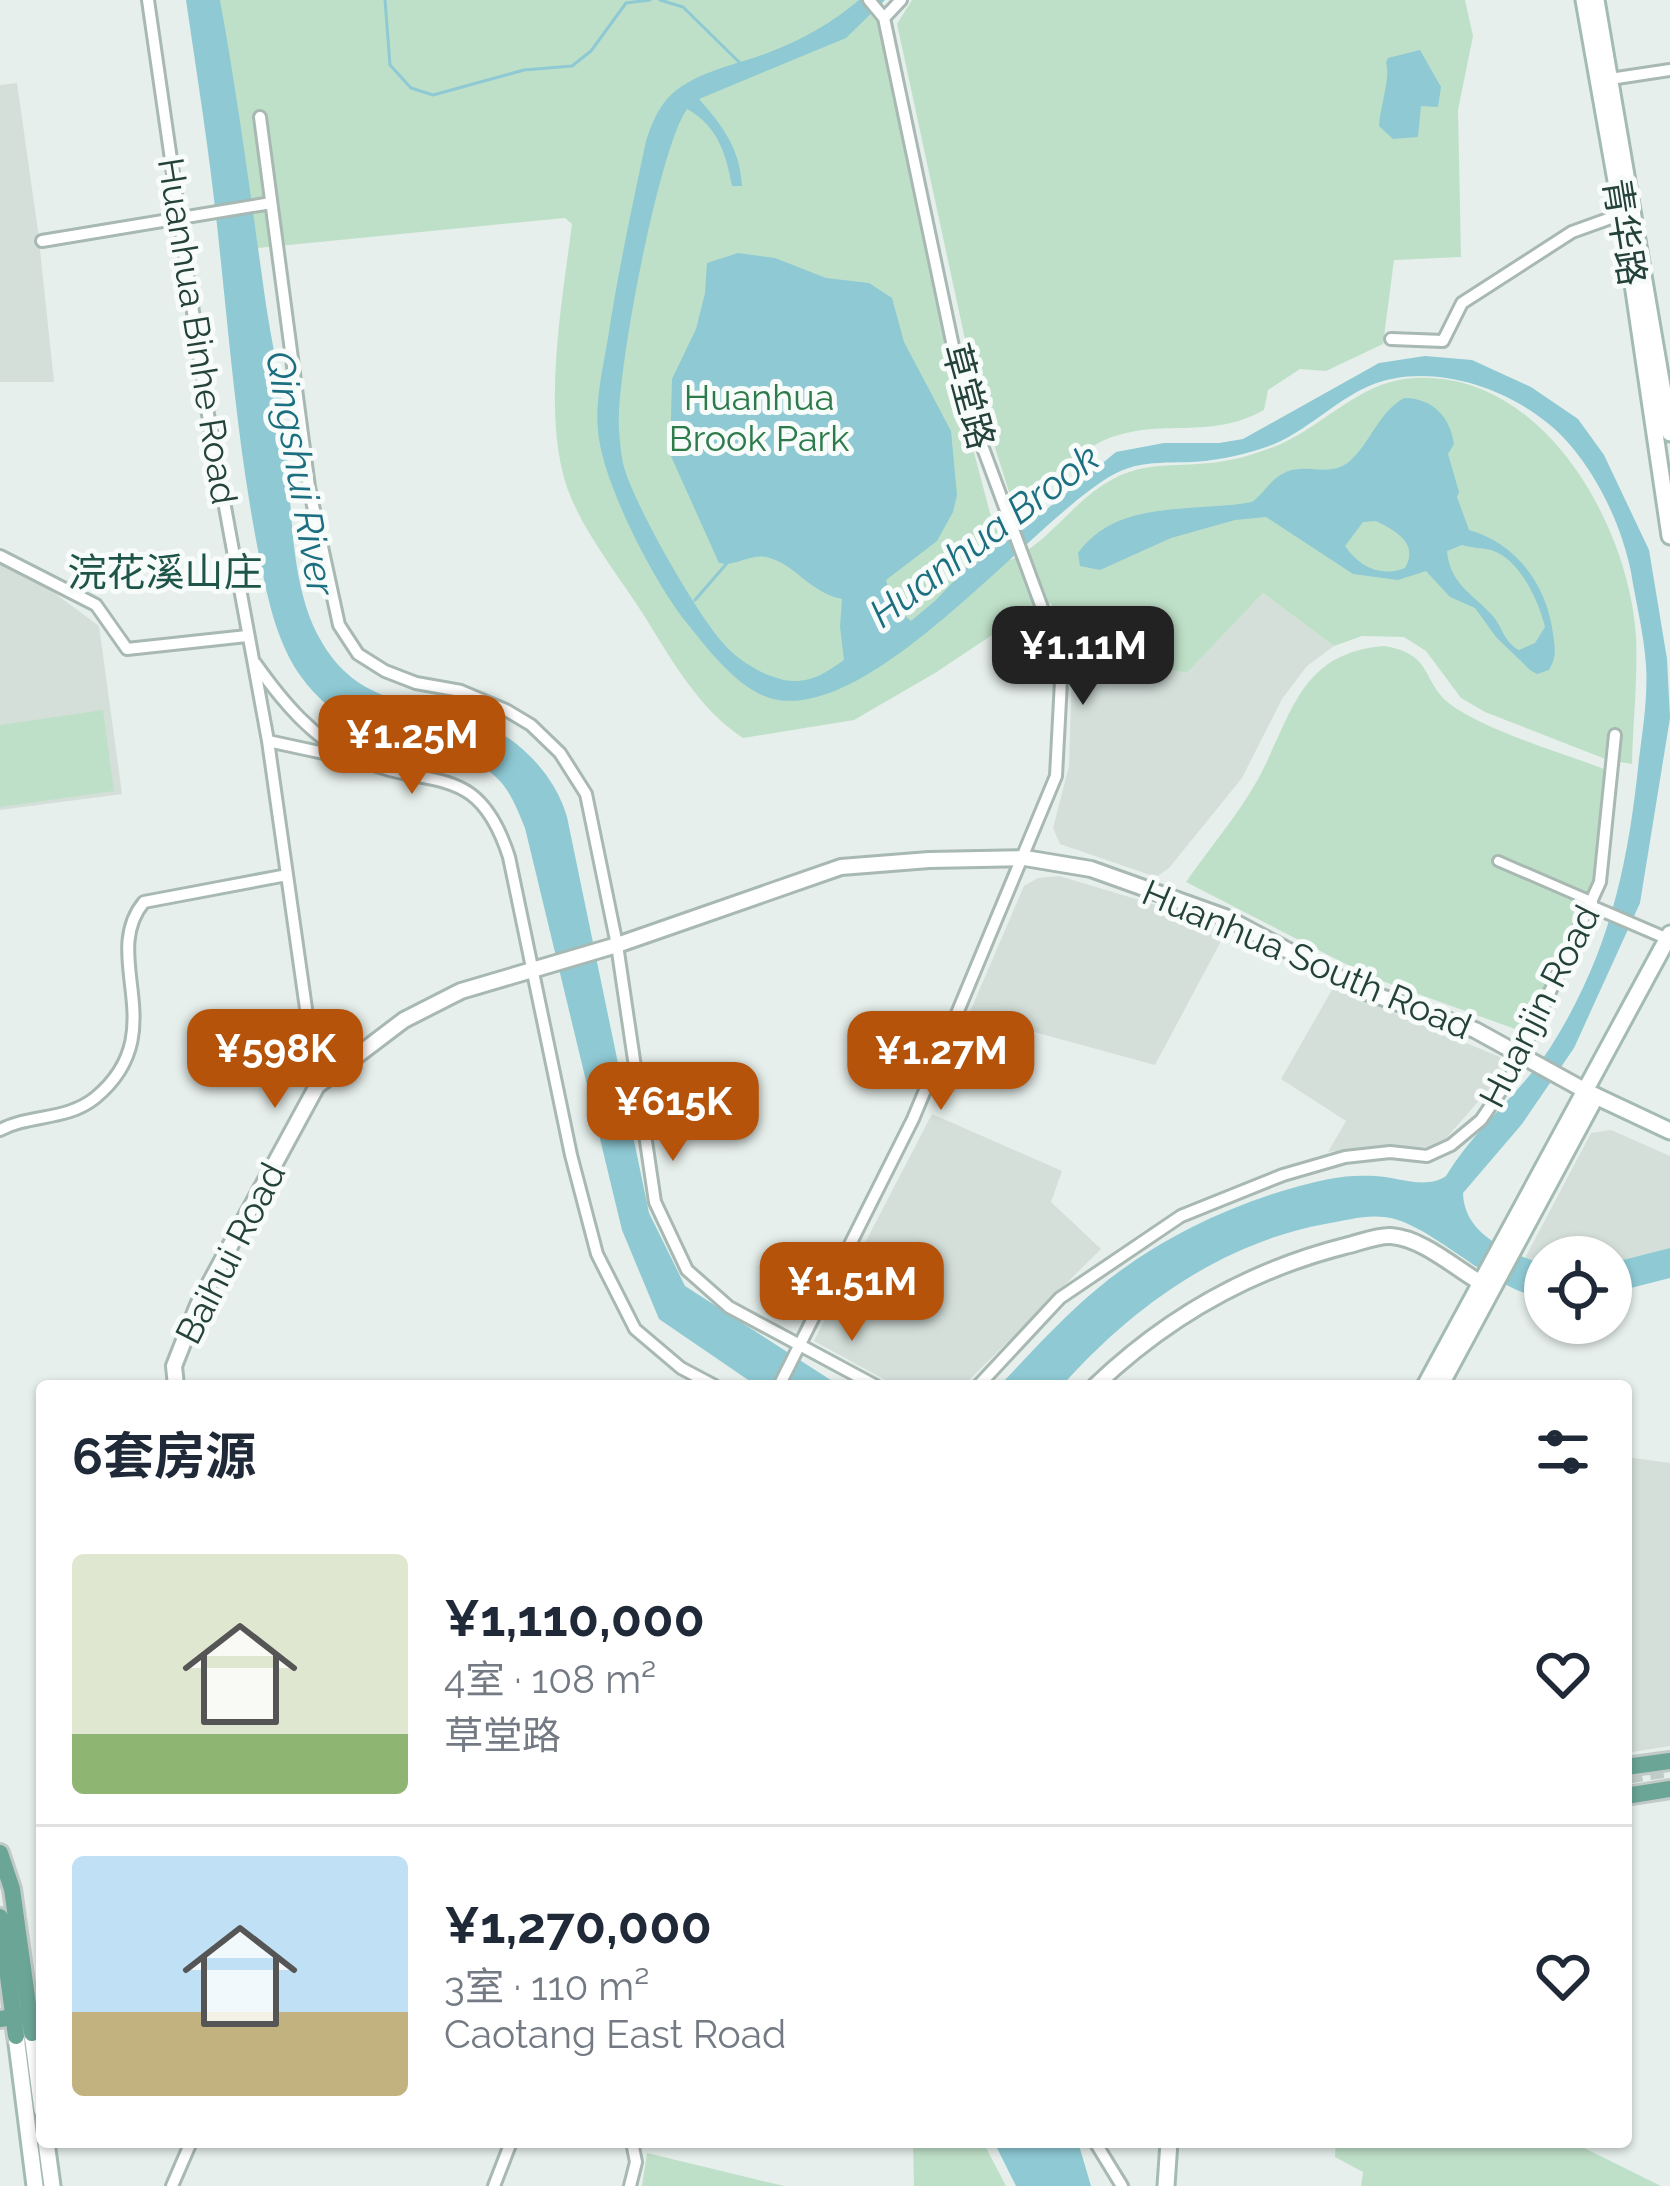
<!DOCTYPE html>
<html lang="zh">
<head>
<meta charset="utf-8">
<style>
  :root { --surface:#fff; --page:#f6f6f7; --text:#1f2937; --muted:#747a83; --line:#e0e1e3; --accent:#b45309 }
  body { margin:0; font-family:Raleway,"Noto Sans SC",sans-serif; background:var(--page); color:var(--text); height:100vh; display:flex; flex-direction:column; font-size:45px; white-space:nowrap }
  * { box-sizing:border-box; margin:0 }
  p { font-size:39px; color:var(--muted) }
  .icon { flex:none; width:66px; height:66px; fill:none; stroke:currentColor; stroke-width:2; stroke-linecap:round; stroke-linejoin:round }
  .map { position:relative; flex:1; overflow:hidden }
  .sheet { position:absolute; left:36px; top:1380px; width:1596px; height:768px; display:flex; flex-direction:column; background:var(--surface); border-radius:12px; box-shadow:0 3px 9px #0004 }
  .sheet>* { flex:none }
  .tools { position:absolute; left:1524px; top:1236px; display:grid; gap:24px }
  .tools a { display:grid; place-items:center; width:108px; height:108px; border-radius:50%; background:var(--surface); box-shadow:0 3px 9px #0004; font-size:60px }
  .price { position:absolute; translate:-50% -102px; padding:0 27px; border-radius:24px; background:var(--accent); color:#fff; font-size:39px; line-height:78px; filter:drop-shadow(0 3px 6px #0008) }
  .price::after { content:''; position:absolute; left:50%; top:72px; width:36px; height:27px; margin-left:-18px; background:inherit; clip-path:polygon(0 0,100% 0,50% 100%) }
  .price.current { background:#222; color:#fff }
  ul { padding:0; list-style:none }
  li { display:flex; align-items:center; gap:36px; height:300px; padding:0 36px }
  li+li { border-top:3px solid var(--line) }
  li span { display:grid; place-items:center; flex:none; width:336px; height:240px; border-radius:12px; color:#555 }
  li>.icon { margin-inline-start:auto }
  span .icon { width:144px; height:144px; fill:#fffc; stroke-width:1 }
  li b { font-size:51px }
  h2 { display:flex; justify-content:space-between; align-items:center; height:144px; padding:0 36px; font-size:51px }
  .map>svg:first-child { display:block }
  .built { fill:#d4dfda }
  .green { fill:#bfe0c8 }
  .water { fill:#8ec9d4; fill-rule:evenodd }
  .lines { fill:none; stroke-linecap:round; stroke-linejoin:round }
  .stream { stroke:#8ec9d4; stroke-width:3 }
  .primary-tunnel { stroke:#bfccc8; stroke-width:16; stroke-dasharray:16 8; stroke-linecap:butt }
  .pedestrian-casing { stroke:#a8b8b2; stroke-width:14 }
  .minor-casing { stroke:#a8b8b2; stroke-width:16 }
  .tertiary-casing { stroke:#a8b8b2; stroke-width:20 }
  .secondary-casing { stroke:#a4bbb3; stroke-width:21 }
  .primary-casing { stroke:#c2cac8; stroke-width:22 }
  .pedestrian { stroke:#fff; stroke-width:8 }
  .minor { stroke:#fff; stroke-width:10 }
  .tertiary { stroke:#fff; stroke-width:14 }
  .secondary { stroke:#fff; stroke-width:15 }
  .primary { stroke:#6aa596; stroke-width:16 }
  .labels { text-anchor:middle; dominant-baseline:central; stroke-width:10; stroke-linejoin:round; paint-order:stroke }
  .street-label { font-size:36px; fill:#24423a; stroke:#f7fbf9 }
  .park-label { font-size:36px; fill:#2d7a4b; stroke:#f7fbf9 }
  .water-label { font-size:39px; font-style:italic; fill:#1c6f80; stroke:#f7fbf9 }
  .neighbourhood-label { font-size:39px; fill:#1f5548; stroke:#f7fbf9 }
</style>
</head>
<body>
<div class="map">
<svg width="1670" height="2186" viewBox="0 0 1670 2186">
  <rect width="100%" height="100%" fill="#e6efeb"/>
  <path class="built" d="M17,83L38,231L54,382H0V85Z
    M0,562L26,572L99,626L122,794L0,810Z
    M1263,593L1334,646L1307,666L1282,699L1242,778L1169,868L1156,877L1060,844L1053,828L1069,766L1072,669L1129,662L1187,673Z
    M1059,876L1223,925L1227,930L1155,1065L969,1014L1024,886L1038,878Z
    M1333,988L1500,1057L1503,1073L1443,1142L1430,1147L1381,1146L1328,1152L1346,1121L1281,1079Z
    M932,1114L1062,1171L1051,1202L1101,1249L963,1386H896L814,1341Z
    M1611,1130L1670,1156V1248L1611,1263V1257H1545V1265L1525,1258L1591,1133Z
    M1626,1457L1670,1463V1746L1626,1753Z"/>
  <path class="green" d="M220,0H858L878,23L961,403L990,513L1010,560C1052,541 1075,497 1117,477C1152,460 1187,468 1224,461C1238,459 1254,454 1268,449C1320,432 1356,381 1414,378C1543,370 1629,525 1636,636C1638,678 1633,722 1632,764L1608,760L1485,712L1461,698L1426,651L1404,637L1362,636L1334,646L1263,593L1187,673L1130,662L1072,669L1051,603L1031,609L935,673L854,720L743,738C700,710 672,661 645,617C621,579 590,541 572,500C539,426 562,303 572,224L565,218L258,248Z
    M912,0H1465L1473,36L1458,110L1461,257L1394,260L1383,344L1326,371L1300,369L1268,390L1264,410C1208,441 1163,417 1107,439C1066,456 1067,486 1010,495L974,381L897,24Z
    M1384,646C1434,654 1421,681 1450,704C1484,730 1562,753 1604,769L1595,882L1530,1024L1518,1030L1371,977L1186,882C1209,849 1237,816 1257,781C1292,717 1298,653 1384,646Z
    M103,710L114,791L0,807V725Z
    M913,2142H983L1006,2186H914Z
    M1336,2142H1572L1661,2186H1361L1363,2172L1335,2157Z
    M647,2153L784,2186H642Z"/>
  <path class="water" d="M186,0H220C238,99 251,198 265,298C271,340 281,382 285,424C292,489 287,581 320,639C358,707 414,699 476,721C517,736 555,774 567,817L649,1213L685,1286L840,1386H757L659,1319L622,1230L525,828C518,811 512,794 499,780C445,725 363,760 302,678C275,641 267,594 258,550C237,443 229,334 217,225C209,150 197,75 186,0Z
    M859,0H885L846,38L699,99C723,126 740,149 742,186H732C726,154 718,126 687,109C659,148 615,378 619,430C620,442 621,456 624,467C635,506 696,613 723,643C738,661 770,681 795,681C815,681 828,671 844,660L840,627L842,599C808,592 795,563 766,557C750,554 735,567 719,563L670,454L672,379L696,329L705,293L707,263L738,253L775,258L826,278L869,283L892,298L904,342L951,431L957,495L953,512L937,541L886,580L893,605L911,621L936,600L999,533L1041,514L1116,452L1164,443H1219L1243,439L1379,363L1425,356L1472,360L1531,387L1578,419L1604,455L1649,550L1667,659L1670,718L1640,903L1574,1048L1522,1124L1463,1193C1464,1236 1511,1253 1545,1265V1298C1499,1294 1443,1235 1398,1220C1372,1212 1351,1220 1325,1224C1221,1243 1131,1308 1062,1386H999C1031,1353 1062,1318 1097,1289C1161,1235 1247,1196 1329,1179C1343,1176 1360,1175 1375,1176C1398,1177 1426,1190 1446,1176C1474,1129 1520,1094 1550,1048C1609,955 1628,867 1639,759C1643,728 1648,696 1646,665C1644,634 1636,603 1631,572C1622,528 1601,482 1571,446C1527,393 1435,358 1369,386C1334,401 1305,433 1269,446C1252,452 1230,458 1212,460C1175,466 1143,456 1109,477C1029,525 872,722 773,699C738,690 707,648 686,622C654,582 602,482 598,431C595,400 603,368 608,338C618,272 632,207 646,141C651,126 656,112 667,99C691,72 737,65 770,52C803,39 832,23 859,0Z
    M1420,50L1441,87L1438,107L1421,106L1418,137L1393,139L1379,126C1380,107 1391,76 1386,63L1388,58Z
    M1404,398C1433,398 1450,417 1454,444L1448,454L1459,492L1457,497L1469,530C1516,543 1547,585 1553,634C1555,648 1557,657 1549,670L1537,674L1530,670L1496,637L1475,608L1450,597L1426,571L1398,580L1353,574L1266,517L1235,520L1171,538L1100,570L1080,566L1078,553C1118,498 1193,513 1252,502C1265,493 1270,479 1286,472C1308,463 1330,478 1350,461C1371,442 1378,413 1404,398ZM1376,521C1396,531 1419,543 1405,568C1380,578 1359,566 1345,546L1363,522ZM1462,545C1472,548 1481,548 1491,550C1519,558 1539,601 1545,627L1535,643L1519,650C1503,642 1502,624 1490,613C1470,592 1450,583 1447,551Z
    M1670,1248V1278L1611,1293V1263Z
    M994,2142H1078L1091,2186H1016Z"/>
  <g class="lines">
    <path class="stream" d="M385,0L390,65L411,88L433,95L524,70L572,66L591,51L626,3L650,0
      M660,0L683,7L741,64
      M695,600L728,562"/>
    <path class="primary-tunnel" d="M1626,1776L1663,1770"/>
    <g class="pedestrian-casing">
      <path id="pedestrian" d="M1498,861L1593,902"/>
    </g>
    <g class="minor-casing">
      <path id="minor" d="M148,0L207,409L268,741L317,1086
        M884,18L901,0
        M1610,79L1670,70
        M260,117L309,487L339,625L358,654L385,671L416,683L461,691L506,710L531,725L560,753L586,794L617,945L655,1202L687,1270L729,1307L876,1386
        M42,241L271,203
        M1391,339L1443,341L1462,303L1572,232L1622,214
        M0,556L96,605L127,649L247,636
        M255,663C282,701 313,739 356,758C430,792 477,758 509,857L571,1155L597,1254L635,1329L681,1368L715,1386
        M268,741L347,758
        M1591,906L1668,939
        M0,1130C30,1114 66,1121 95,1098C175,1032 98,957 144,902L287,875
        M779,1386L913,1119L1056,776L1061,681L1055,643L963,394L884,18L869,0
        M978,1386L1060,1298L1181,1216L1283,1175L1345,1157L1390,1152L1427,1156L1451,1145L1481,1120L1513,1073L1600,882L1615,735
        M1095,2142L1122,2186
        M172,2186L191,2142
        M494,2186L511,2142
        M630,2186L636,2162L632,2142"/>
    </g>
    <g class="tertiary-casing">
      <path id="tertiary" d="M176,1386L174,1366L198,1305L317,1086L404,1020L461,991L617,945L841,867L929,860L1025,858L1091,869L1225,917L1364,991L1475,1030L1584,1090
        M1095,1386C1166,1318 1251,1270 1345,1246C1359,1243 1377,1235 1391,1236C1422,1238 1455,1268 1481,1283"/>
    </g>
    <g class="secondary-casing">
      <path id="secondary" d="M1584,0L1627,243L1670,536
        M1596,0L1670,433
        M1587,1092L1670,1131
        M1425,1386L1670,934
        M1440,1386L1596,1096
        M32,2033L42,2110
        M16,2036L35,2186
        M46,2142L52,2186
        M1166,2186L1169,2142"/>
    </g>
    <g class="primary-casing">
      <path id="primary" d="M1626,1767L1670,1761
        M1626,1796L1670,1789
        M0,1853L12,1889L32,2033
        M0,1917L16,2036
        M0,2019L42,2012"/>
    </g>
    <use href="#pedestrian" class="pedestrian"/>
    <use href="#minor" class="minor"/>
    <use href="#tertiary" class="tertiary"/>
    <use href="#secondary" class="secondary"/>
    <use href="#primary" class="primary"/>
  </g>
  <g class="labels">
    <g class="street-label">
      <text transform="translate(1625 232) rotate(81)">青华路</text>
      <text transform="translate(198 331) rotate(81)">Huanhua Binhe Road</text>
      <text transform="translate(969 396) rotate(75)">草堂路</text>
      <text transform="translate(1307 959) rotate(23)">Huanhua South Road</text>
      <text transform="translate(1539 1006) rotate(-63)">Huanjin Road</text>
      <text transform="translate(230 1253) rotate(-63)">Baihui Road</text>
    </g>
    <g class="park-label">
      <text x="759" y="397">Huanhua<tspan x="759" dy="41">Brook Park</tspan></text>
    </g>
    <g class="water-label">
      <text transform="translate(301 473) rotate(80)">Qingshui River</text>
      <text transform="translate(984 535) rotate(-37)">Huanhua Brook</text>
    </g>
    <g class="neighbourhood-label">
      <text x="165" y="572">浣花溪山庄</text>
    </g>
  </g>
</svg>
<div class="tools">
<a><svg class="icon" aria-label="locate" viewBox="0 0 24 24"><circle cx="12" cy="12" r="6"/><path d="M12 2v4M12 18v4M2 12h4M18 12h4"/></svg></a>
</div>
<b class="price current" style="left:1083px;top:708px">¥1.11M</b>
<b class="price" style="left:412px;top:797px">¥1.25M</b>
<b class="price" style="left:275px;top:1111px">¥598K</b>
<b class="price" style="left:941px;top:1113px">¥1.27M</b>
<b class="price" style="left:673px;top:1164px">¥615K</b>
<b class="price" style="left:852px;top:1344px">¥1.51M</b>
<section class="sheet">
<h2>6套房源<svg class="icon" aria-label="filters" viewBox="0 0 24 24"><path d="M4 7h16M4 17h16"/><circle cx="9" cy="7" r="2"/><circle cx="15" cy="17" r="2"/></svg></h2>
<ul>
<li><span style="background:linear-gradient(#dfe7d0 75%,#8fb573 0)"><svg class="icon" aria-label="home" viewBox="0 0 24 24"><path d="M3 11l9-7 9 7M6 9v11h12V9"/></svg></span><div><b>¥1,110,000</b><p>4室 · 108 m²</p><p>草堂路</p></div><svg class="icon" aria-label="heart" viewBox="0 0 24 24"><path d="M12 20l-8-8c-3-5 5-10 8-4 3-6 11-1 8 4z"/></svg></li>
<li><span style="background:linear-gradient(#bfe0f5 65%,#c2b280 0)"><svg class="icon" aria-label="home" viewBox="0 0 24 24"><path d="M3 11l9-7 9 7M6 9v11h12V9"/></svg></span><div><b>¥1,270,000</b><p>3室 · 110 m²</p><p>Caotang East Road</p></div><svg class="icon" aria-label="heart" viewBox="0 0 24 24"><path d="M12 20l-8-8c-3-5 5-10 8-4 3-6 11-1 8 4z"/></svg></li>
</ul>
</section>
</div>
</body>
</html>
